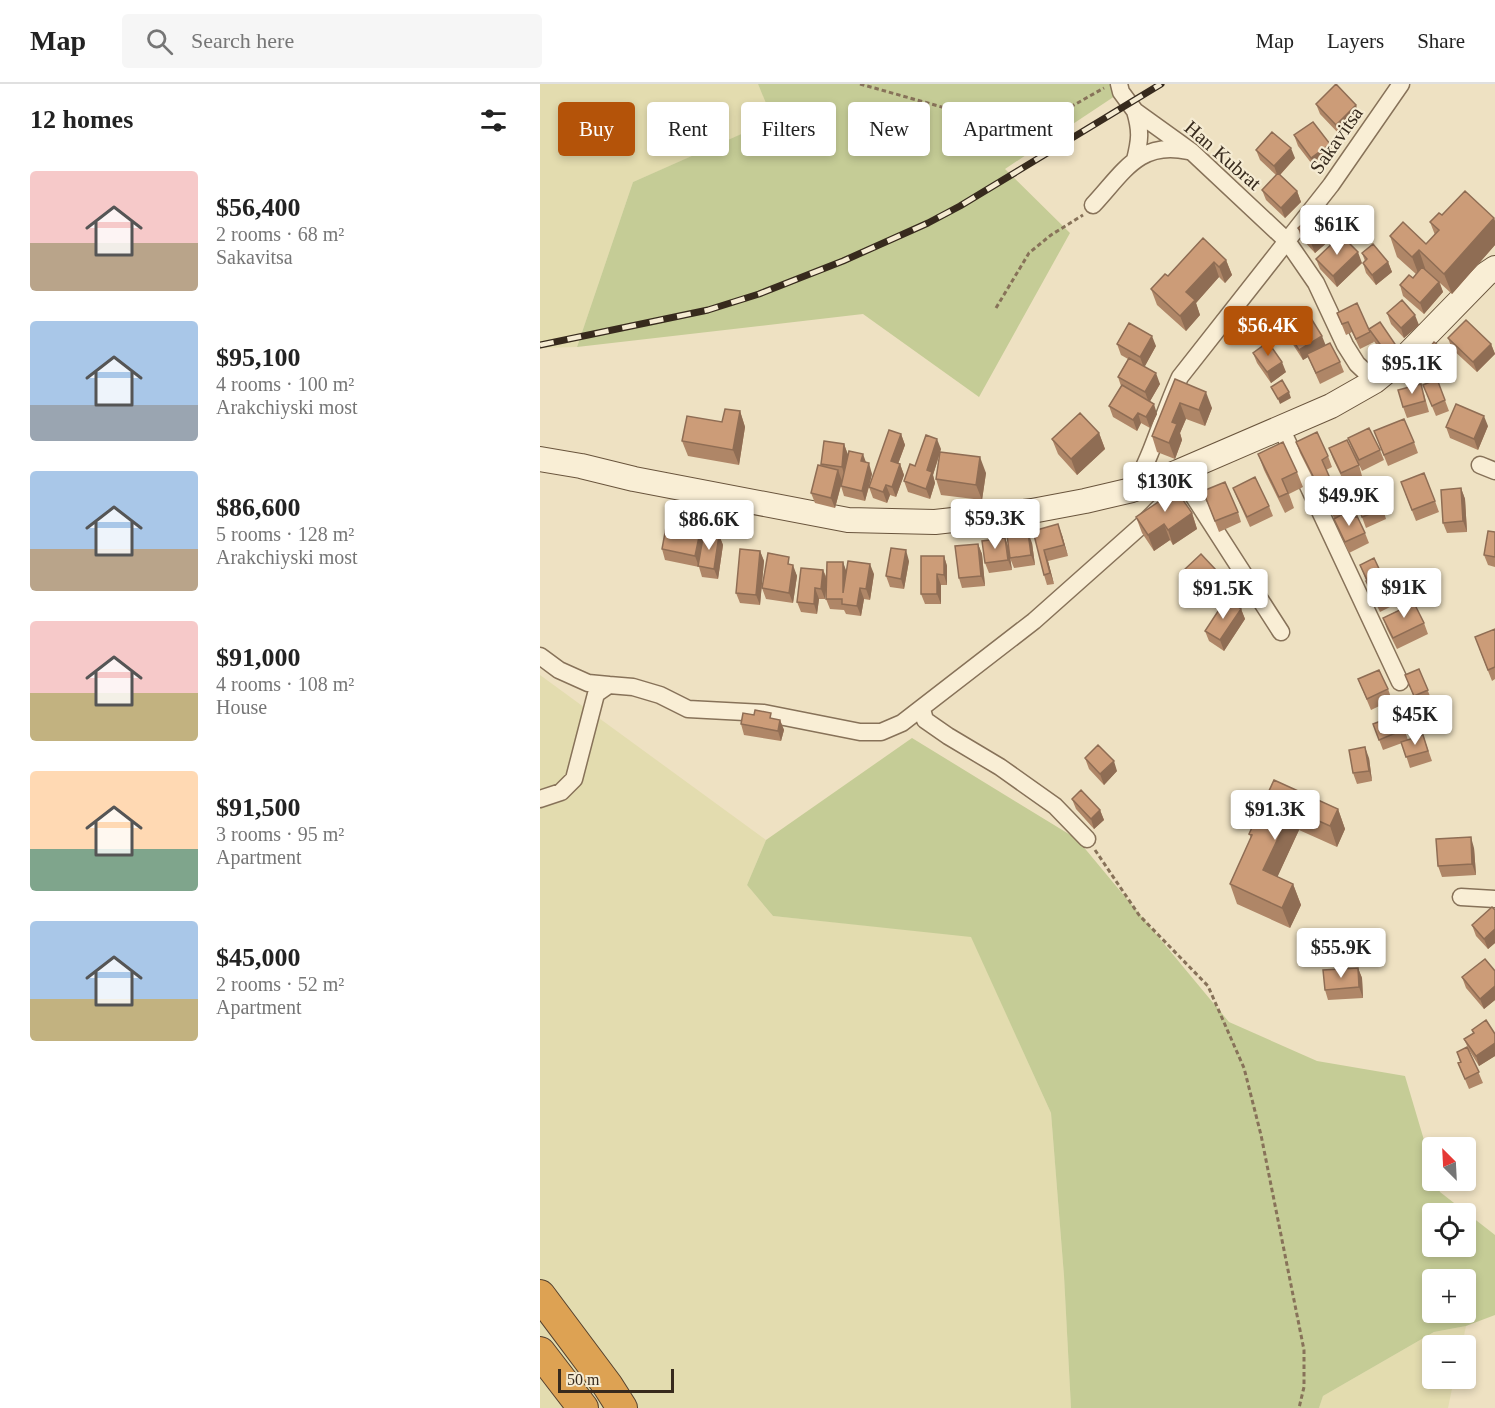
<!DOCTYPE html>
<html lang="en">
<head>
<meta charset="utf-8">
<style>
  :root { --surface:#fff; --page:#f6f6f6; --text:#222; --muted:#767676; --line:#e0e0e0; --accent:#b45309 }
  body { margin:0; font-family:Georgia,serif; background:var(--page); color:var(--text); height:100vh; display:flex; flex-direction:column; font-size:22px; white-space:nowrap }
  * { box-sizing:border-box; margin:0 }
  p { font-size:20px; color:var(--muted) }
  .icon { flex:none; width:33px; height:33px; fill:none; stroke:currentColor; stroke-width:2; stroke-linecap:round; stroke-linejoin:round }
  .map { position:relative; flex:1; overflow:hidden }
  .side { display:flex; flex-direction:column; background:var(--surface); width:540px }
  .side>* { flex:none }
  .top-card { position:absolute; left:18px; top:18px; width:570px; height:54px; display:flex; gap:12px }
  .needle { width:39px; rotate:336deg }
  .tools { position:absolute; left:882px; top:1053px; display:grid; gap:12px }
  .tools a { display:grid; place-items:center; width:54px; height:54px; border-radius:6px; background:var(--surface); box-shadow:0 3px 9px #0003; font-size:30px }
  .scale { position:absolute; left:18px; bottom:15px; width:116px; box-sizing:border-box; padding-left:6px; border:3px solid #372a1d; border-top:0; font-size:16px; line-height:21px; white-space:nowrap; color:#372a1d; -webkit-text-stroke:4px #f5ebd2; paint-order:stroke }
  .price { position:absolute; translate:-50% -51px; padding:0 14px; border-radius:6px; background:#fff; color:#222; font-size:20px; line-height:39px; filter:drop-shadow(0 2px 3px #0008) }
  .price::after { content:''; position:absolute; left:50%; top:36px; width:18px; height:14px; margin-left:-9px; background:inherit; clip-path:polygon(0 0,100% 0,50% 100%) }
  .price.selected { background:var(--accent); color:#fff }
  ul { padding:0; list-style:none }
  li { display:flex; align-items:center; gap:18px; height:150px; padding:0 30px }
  li span { display:grid; place-items:center; flex:none; width:168px; height:120px; border-radius:6px; color:#555 }
  li>.icon { margin-inline-start:auto }
  span .icon { width:72px; height:72px; fill:#fffc; stroke-width:1 }
  li b { font-size:26px }
  h2 { display:flex; justify-content:space-between; align-items:center; height:72px; padding:0 30px; font-size:26px }
  .chip { padding:0 21px; border-radius:6px; background:var(--surface); box-shadow:0 3px 9px #0003; font-size:21px; line-height:54px }
  .chip.selected { background:var(--accent); color:#fff }
  header { display:flex; align-items:center; gap:36px; box-sizing:border-box; height:84px; padding:0 30px; background:var(--surface); border-bottom:2px solid var(--line) }
  header strong { font-size:28px }
  nav { display:flex; gap:33px; margin-inline-start:auto; font-size:21px }
  .search { width:420px; height:54px; background:var(--page); display:flex; align-items:center; gap:15px; box-sizing:border-box; padding:0 21px; border-radius:6px; color:var(--muted); font-size:22px }
  main { display:flex; flex:1; min-height:0 }
  .map>svg:first-child { display:block }
  .farmland { fill:#e3dcaf }
  .green { fill:#c5cc96; fill-rule:evenodd }
  .lines { fill:none; stroke-linecap:round; stroke-linejoin:round }
  .street-casing { stroke:#877259; stroke-width:19 }
  .secondary-casing { stroke:#69543c; stroke-width:26 }
  .highway-casing { stroke:#55412e; stroke-width:32 }
  .path { stroke:#877259; stroke-width:3; stroke-dasharray:4.5 3; stroke-linecap:butt }
  .street { stroke:#f9eed5; stroke-width:16 }
  .secondary { stroke:#f9eed5; stroke-width:24 }
  .highway { stroke:#dda253; stroke-width:30 }
  .rail-casing { stroke:#372a1d; stroke-width:7 }
  .rail { stroke:#f5ebd2; stroke-width:4.5; stroke-dasharray:14; stroke-linecap:butt }
  .wall { fill:#af8667 }
  .shaded-wall { fill:#8f6d54 }
  .building { fill:#cc9c78; stroke:#8f6d54; stroke-width:1.5 }
  .labels { text-anchor:middle; dominant-baseline:central; stroke-width:4.5; stroke-linejoin:round; paint-order:stroke }
  .street-label { font-size:20px; fill:#372a1d; stroke:#f5ebd2 }
</style>
</head>
<body>
<header>
<strong>Map</strong>
<div class="search"><svg class="icon" aria-label="search" viewBox="0 0 24 24"><circle cx="10" cy="10" r="6"/><path d="M15 15l6 6"/></svg>Search here</div>
<nav><a>Map</a><a>Layers</a><a>Share</a></nav>
</header>
<main>
<section class="side">
<h2>12 homes<svg class="icon" aria-label="filters" viewBox="0 0 24 24"><path d="M4 7h16M4 17h16"/><circle cx="9" cy="7" r="2"/><circle cx="15" cy="17" r="2"/></svg></h2>
<ul>
<li><span style="background:linear-gradient(#f6c9c9 60%,#b9a48a 0)"><svg class="icon" aria-label="home" viewBox="0 0 24 24"><path d="M3 11l9-7 9 7M6 9v11h12V9"/></svg></span><div><b>$56,400</b><p>2 rooms · 68 m²</p><p>Sakavitsa</p></div></li>
<li><span style="background:linear-gradient(#a9c7e8 70%,#9aa5b1 0)"><svg class="icon" aria-label="home" viewBox="0 0 24 24"><path d="M3 11l9-7 9 7M6 9v11h12V9"/></svg></span><div><b>$95,100</b><p>4 rooms · 100 m²</p><p>Arakchiyski most</p></div></li>
<li><span style="background:linear-gradient(#a9c7e8 65%,#b9a48a 0)"><svg class="icon" aria-label="home" viewBox="0 0 24 24"><path d="M3 11l9-7 9 7M6 9v11h12V9"/></svg></span><div><b>$86,600</b><p>5 rooms · 128 m²</p><p>Arakchiyski most</p></div></li>
<li><span style="background:linear-gradient(#f6c9c9 60%,#c2b280 0)"><svg class="icon" aria-label="home" viewBox="0 0 24 24"><path d="M3 11l9-7 9 7M6 9v11h12V9"/></svg></span><div><b>$91,000</b><p>4 rooms · 108 m²</p><p>House</p></div></li>
<li><span style="background:linear-gradient(#ffd9b3 65%,#7fa58c 0)"><svg class="icon" aria-label="home" viewBox="0 0 24 24"><path d="M3 11l9-7 9 7M6 9v11h12V9"/></svg></span><div><b>$91,500</b><p>3 rooms · 95 m²</p><p>Apartment</p></div></li>
<li><span style="background:linear-gradient(#a9c7e8 65%,#c2b280 0)"><svg class="icon" aria-label="home" viewBox="0 0 24 24"><path d="M3 11l9-7 9 7M6 9v11h12V9"/></svg></span><div><b>$45,000</b><p>2 rooms · 52 m²</p><p>Apartment</p></div></li>
</ul>
</section>
<div class="map">
<svg width="955" height="1324" viewBox="0 0 955 1324">
  <rect width="100%" height="100%" fill="#eee1c2"/>
  <path class="farmland" d="M0,0H218L234,36L93,98L37,263L0,264Z
    M0,591L226,756L207,801L233,832L431,852L511,1029L524,1192L531,1324H0Z
    M926,1242L922,1261L892,1262V1294L914,1295L908,1324H779L783,1312L894,1248Z"/>
  <path class="green" d="M218,0H579L581,8L465,85L530,149L439,313L323,230L37,263L93,98L233,36Z
    M372,654L537,755L689,938L777,977L865,992L892,1083V1096L896,1097L900,1108L955,1151V1231L926,1242L894,1248L783,1312L779,1324H531L524,1192L511,1029L431,853L233,832L207,801L226,756ZM892,1130H926V1162H892ZM892,1196H926V1228H892Z"/>
  <g class="lines">
    <g class="street-casing">
      <path id="street" d="M579,0L581,8L595,27L652,68L747,157L776,199L805,261L817,280L835,297
        M595,76C600,56 601,47 595,27
        M553,121C583,89 599,56 648,67
        M741,344L860,598
        M940,381L955,387
        M592,406C613,371 623,329 640,293L791,101L861,0
        M0,572L19,586L48,599L69,601
        M382,625L385,636L408,652L460,683L515,722L547,755
        M0,715L21,708L34,695L56,610L69,601L93,603L120,611L148,625L224,629L320,648H341L362,639L494,537L602,441L633,410L638,388L741,548
        M921,813L955,815"/>
    </g>
    <g class="secondary-casing">
      <path id="secondary" d="M0,375L41,382L94,395L308,436L395,438L492,427L545,417L592,406L638,388L791,322L835,297L867,271L946,190L955,184"/>
    </g>
    <g class="highway-casing">
      <path id="highway" d="M0,1211L68,1302L82,1324
        M0,1268L43,1324"/>
    </g>
    <path class="path" d="M320,0L416,27L466,38L525,26L564,4
      M456,224L489,169L511,151L543,131
      M555,766L599,831L668,902L704,984L721,1051L764,1266V1303L759,1324"/>
    <use href="#street" class="street"/>
    <use href="#secondary" class="secondary"/>
    <use href="#highway" class="highway"/>
    <g class="rail-casing">
      <path id="rail" d="M0,261L168,226L219,210L303,177L388,139L420,122L621,0"/>
    </g>
    <use href="#rail" class="rail"/>
  </g>
  <path class="wall" d="M776,20L820,32L800,51L780,30Z
    M754,51L790,60L794,70L775,84L758,62Z
    M716,66L755,74L740,91L757,107L761,118L745,134L726,116L722,106L736,91L720,76Z
    M902,131L954,134L955,137V161L912,210L900,199L903,208L884,230L863,212L860,201L873,194L876,190L857,173L850,152L886,160L895,151L890,138Z
    M794,139L798,149L775,169L761,154L758,144Z
    M663,154L686,176L692,191L685,199L679,193L656,219L660,231L646,247L617,221L611,205L628,192Z
    M822,169L848,178L852,188L836,201L826,189L823,179L825,177Z
    M776,175L822,179L797,203L780,185Z
    M797,229L830,248L834,258L820,265L812,248L806,251Z
    M847,229L879,241L864,254L851,240Z
    M746,245L785,261L800,278L804,288L780,300L768,273L763,276L750,256Z
    M829,245L855,260L859,270L849,278L833,256Z
    M908,254L951,260L955,270L937,288L912,265Z
    M577,260L616,262L604,283L620,300L610,317L617,330L610,344L601,339L597,347L573,333L569,322L581,302L578,293L588,275L581,271Z
    M713,269L746,288L731,299L717,279Z
    M910,271L914,282L901,298L885,284L881,274Z
    M635,295L672,324L665,342L646,335L640,349L642,356L635,375L617,368L612,352Z
    M897,295L909,327L896,332L883,301Z
    M884,310L889,328L867,334L863,323Z
    M200,327L205,343L199,381L148,372L142,357L182,338Z
    M948,342L938,366L910,354L906,343Z
    M834,347L874,358L878,369L848,382Z
    M559,349L565,365L537,391L518,370L512,355Z
    M361,350L365,361L358,380H360L364,391L356,413L350,411L347,419L333,414L329,403L325,417L304,412L301,402L295,424L275,419L271,409L282,382L281,380L304,360L308,371L326,379L332,390L329,402Z
    M808,354L840,366L844,376L822,387L812,365Z
    M756,358L788,372L792,383L786,386L792,398L807,418L811,428L807,430L810,435L825,449L829,459L809,469L798,445L794,434L782,408L780,409L760,369Z
    M789,364L819,381L822,392L805,400L793,375Z
    M401,365L400,368L446,389L442,416L401,411L396,395L400,369L393,391L395,399L390,415L368,408L364,397L375,382Z
    M718,370L757,388L763,403L749,410L754,424L745,429L724,386Z
    M693,404L729,422L733,432L710,443L697,414Z
    M921,404L925,415L927,448L907,449L903,439Z
    M663,407L698,428L701,438L679,448Z
    M865,409L895,417L899,428L876,437Z
    M815,414L843,425L846,435L826,444Z
    M652,429L657,445L633,461L630,456L614,467L602,449L596,433Z
    M493,447L522,451L528,472L508,477L514,500L507,501L504,491Z
    M955,448V483L948,481L944,471Z
    M179,451L183,461L178,495L162,493L159,483L125,476L122,465Z
    M465,454L469,464L492,459L495,481L474,484L470,474L472,486L449,489L445,479Z
    M438,460L442,470L445,502L422,504L419,494Z
    M220,467L224,477L220,521L200,519L196,509Z
    M404,472L407,482V501H401V520H385L381,510Z
    M369,477L364,505L350,503L346,492Z
    M303,478L306,488L334,490L330,516L324,515L321,532L306,530L304,526L290,525L286,515V505L285,515H279L277,530L261,528L257,518L283,486L287,494Z
    M252,481L257,492L253,519L226,515L222,504Z
    M820,481L841,489L858,506L862,517L840,528L830,507L826,496Z
    M644,486H676L680,497L663,512L648,496Z
    M701,525L705,535L684,567L669,557L665,547Z
    M859,526L884,539L888,550L857,565L847,545L843,534Z
    M955,545V595L952,597L939,564Z
    M879,585L892,617L878,623L865,591Z
    M818,595L848,605L852,616L831,626Z
    M859,630L868,656L883,651L892,677L870,684L862,659L843,666L833,640Z
    M233,635L240,636L244,646L241,657L204,651L201,640Z
    M545,674L577,687L564,701L549,685Z
    M829,674L832,697L817,700L813,689Z
    M734,696L798,725L805,745L797,763L759,746L737,793L753,800L761,821L750,844L697,820L690,800L711,754L709,750Z
    M532,715L560,726L564,736L554,745L536,725Z
    M934,764L936,791L902,793L898,782Z
    M955,826V859L948,865L936,852L932,841Z
    M818,884L822,894L823,914L788,916L785,906Z
    M955,887V916L944,925L926,904L922,893Z
    M932,946L955,950V972L939,982L929,966L943,999L929,1005L918,979L920,978L917,968L928,964L924,955L933,949Z"/>
  <path class="shaded-wall" d="M816,21L820,32L800,51L796,41Z
    M790,60L794,70L775,84L771,74Z
    M751,64L755,74L738,93L734,82Z
    M757,107L761,118L745,134L741,124Z
    M954,134L955,137V161L912,210L904,190Z
    M794,139L798,149L775,169L771,159Z
    M879,166L886,187L880,194L872,173Z
    M818,168L822,179L797,203L793,192Z
    M686,176L692,191L685,199L679,183Z
    M674,178L679,193L656,219L660,231L646,247L640,232L646,208Z
    M848,178L852,188L836,201L832,191Z
    M899,198L903,208L884,230L880,219Z
    M875,231L879,241L864,254L861,244Z
    M612,252L616,262L604,284L600,273Z
    M782,252L786,262L763,276L759,266Z
    M855,260L859,270L849,278L845,267Z
    M951,260L955,270L937,288L933,278Z
    M910,271L914,282L901,298L898,287Z
    M742,278L746,288L731,299L727,288Z
    M616,289L620,300L609,319L605,308Z
    M666,308L672,324L665,342L659,326Z
    M749,308L751,314L740,320L738,315Z
    M640,319L646,335L640,349L642,356L635,375L629,359L632,338Z
    M614,320L617,330L610,344L606,333Z
    M200,327L205,343L199,381L193,366Z
    M598,329L601,339L597,347L593,336Z
    M944,332L948,342L938,366L934,355Z
    M559,349L565,365L537,391L531,375Z
    M361,350L365,361L355,388L351,377Z
    M397,355L401,365L393,391L395,399L390,415L386,405L387,386Z
    M304,360L308,371L305,393L302,383Z
    M323,370L327,381L321,377Z
    M440,373L446,389L442,416L436,401Z
    M329,379L332,390L325,417L322,407Z
    M360,380L364,391L356,413L352,403Z
    M298,386L302,397L295,424L291,414Z
    M346,401L350,411L347,419L343,408Z
    M921,404L925,415L927,448L923,437Z
    M652,429L657,445L633,461L628,446Z
    M518,440L522,451L528,472L524,461Z
    M624,440L630,456L614,467L608,451Z
    M160,448L164,458L159,483L155,472Z
    M488,448L492,459L495,481L491,471Z
    M179,451L183,461L178,495L174,485Z
    M465,454L469,465L472,486L468,476Z
    M438,460L442,470L445,502L441,492Z
    M366,466L369,477L364,505L361,495Z
    M504,466L508,477L514,500L510,489Z
    M220,467L224,477L220,521L216,511Z
    M404,472L407,482V501L404,491Z
    M303,478L307,489L303,509Z
    M330,480L334,490L330,516L326,505Z
    M253,481L257,492L253,519L249,509Z
    M283,486L287,497L285,515L281,505Z
    M676,486L680,497L663,512L659,502Z
    M397,490L401,501V520L397,510Z
    M275,504L279,515L277,530L274,520Z
    M320,504L324,515L321,532L317,522Z
    M701,525L705,535L684,567L680,556Z
    M240,636L244,646L241,657L238,647Z
    M825,663L829,674L832,697L829,687Z
    M574,677L577,687L564,701L560,690Z
    M752,725L759,746L731,807L723,786Z
    M798,725L805,745L797,763L790,742Z
    M560,726L564,736L554,745L551,735Z
    M931,753L934,764L936,791L932,780Z
    M753,800L761,821L750,844L742,824Z
    M955,845V859L948,865L944,855Z
    M818,884L822,894L823,914L819,903Z
    M955,902V916L944,925L940,915Z
    M955,959V972L939,982L936,972Z"/>
  <path class="building" d="M796,0L816,21L796,41L776,20Z
    M773,38L790,60L771,74L754,51Z
    M732,48L751,64L734,82L716,66Z
    M738,89L757,107L741,124L722,106Z
    M925,107L954,134L904,190L879,166L872,173L850,152L863,138L886,160L899,146L890,138L899,129L902,131Z
    M781,123L794,139L771,159L758,144Z
    M801,151L818,168L793,192L776,175Z
    M663,154L686,176L679,183L674,178L646,208L655,216L640,232L611,205L625,190L628,192Z
    M833,160L848,178L832,191L823,179L827,175L822,169Z
    M882,183L899,198L880,219L860,201L869,191L873,194Z
    M862,216L875,231L861,244L847,229Z
    M817,219L830,248L816,255L808,238L802,240L797,229Z
    M769,231L782,252L759,266L746,245Z
    M926,236L951,260L933,278L908,254Z
    M840,238L855,260L845,267L829,245Z
    M589,239L612,252L600,273L577,260Z
    M728,258L742,278L727,288L713,269Z
    M894,258L910,271L898,287L881,274Z
    M790,259L800,278L776,289L767,270Z
    M589,274L616,289L605,308L578,293Z
    M635,295L666,308L659,326L640,319L632,338L637,340L629,359L612,352Z
    M897,295L905,316L892,322L883,301Z
    M742,296L749,308L738,315L731,303Z
    M881,300L885,317L863,323L858,306Z
    M582,301L614,320L606,333L598,329L593,336L569,322Z
    M916,320L944,332L934,355L906,343Z
    M185,325L200,327L193,366L142,357L147,332L182,338Z
    M540,329L559,349L531,375L512,355Z
    M864,335L874,358L844,371L834,347Z
    M829,344L840,366L819,376L808,354Z
    M349,346L361,350L351,377L360,380L352,403L346,401L343,408L329,403Z
    M777,348L788,372L782,376L789,392L776,398L756,358Z
    M386,351L397,355L387,386L392,388L386,405L364,397L370,380L375,382Z
    M807,356L819,381L801,389L789,364Z
    M284,357L304,360L302,383L281,380Z
    M743,358L757,388L742,395L748,409L739,413L718,370Z
    M309,367L323,370L321,377L329,379L322,407L301,402Z
    M400,368L440,373L436,401L396,395Z
    M278,381L298,386L291,414L271,409Z
    M884,389L895,417L872,426L861,398Z
    M715,393L729,422L707,433L693,404Z
    M796,395L807,418L791,426L780,403Z
    M685,398L698,428L675,437L663,407Z
    M921,404L923,437L903,439L901,406Z
    M636,406L652,429L628,446L624,440L608,451L596,433Z
    M835,406L843,425L822,433L815,414Z
    M806,428L810,435L817,432L825,449L805,458L794,435Z
    M518,440L524,461L504,466L510,489L504,491L493,447Z
    M126,443L137,445V443L160,448L155,472L122,465Z
    M948,447L955,448V473L944,471Z
    M164,448L179,451L174,485L158,482Z
    M488,448L491,471L470,474L467,451Z
    M465,454L468,476L445,479L442,457Z
    M438,460L441,492L419,494L415,462Z
    M351,464L366,466L361,495L346,492Z
    M200,465L220,467L216,511L196,509Z
    M228,469L249,473L248,480L253,481L249,509L222,504Z
    M661,470L676,486L659,502L644,486Z
    M381,472H404V491L397,490V510H381Z
    M834,474L841,489L827,496L820,481Z
    M308,477L330,480L326,505L320,504L317,522L302,520V515H286L287,478H303V509Z
    M261,484L283,486L281,505L275,504L274,520L257,518Z
    M848,486L858,506L836,517L826,497Z
    M686,515L701,525L680,556L665,547Z
    M872,515L884,539L853,554L843,534L860,526L858,522Z
    M955,545V583L948,586L935,553Z
    M879,585L888,606L874,612L865,591Z
    M839,586L848,605L827,615L818,595Z
    M215,626L231,629L230,634L240,636L238,647L201,640L203,629L214,631Z
    M859,630L865,645L839,656L833,640Z
    M883,651L888,667L866,673L861,658Z
    M558,661L574,677L560,690L545,674Z
    M825,663L829,687L813,689L809,666Z
    M734,696L798,725L790,742L752,725L723,786L753,800L742,824L690,800L712,751L709,750Z
    M541,706L560,726L551,735L532,715Z
    M931,753L932,780L898,782L896,755Z
    M952,823L955,826V845L944,855L932,841Z
    M945,875L955,887V902L940,915L922,893Z
    M818,884L819,903L785,906L783,886Z
    M946,936L955,950V959L936,972L924,955L934,949L932,946Z
    M927,963L939,988L925,995L918,979L921,978L917,968Z"/>
  <g class="labels">
    <g class="street-label">
      <text transform="translate(796 56) rotate(-55)">Sakavitsa</text>
      <text transform="translate(683 71) rotate(41)">Han Kubrat</text>
    </g>
  </g>
</svg>
<div class="tools">
<a><svg class="needle" viewBox="-14 -14 28 28"><path d="M0-13l5 13h-10z" fill="#e53935"/><path d="M0 13l5-13h-10z" fill="#767676"/></svg></a>
<a><svg class="icon" aria-label="locate" viewBox="0 0 24 24"><circle cx="12" cy="12" r="6"/><path d="M12 2v4M12 18v4M2 12h4M18 12h4"/></svg></a>
<a>+</a>
<a>−</a>
</div>
<div class="scale">50 m</div>
<b class="price" style="left:797px;top:172px">$61K</b>
<b class="price selected" style="left:728px;top:273px">$56.4K</b>
<b class="price" style="left:872px;top:311px">$95.1K</b>
<b class="price" style="left:625px;top:429px">$130K</b>
<b class="price" style="left:809px;top:443px">$49.9K</b>
<b class="price" style="left:455px;top:466px">$59.3K</b>
<b class="price" style="left:169px;top:467px">$86.6K</b>
<b class="price" style="left:864px;top:535px">$91K</b>
<b class="price" style="left:683px;top:536px">$91.5K</b>
<b class="price" style="left:875px;top:662px">$45K</b>
<b class="price" style="left:735px;top:757px">$91.3K</b>
<b class="price" style="left:801px;top:895px">$55.9K</b>
<div class="top-card">
<a class="chip selected">Buy</a>
<a class="chip">Rent</a>
<a class="chip">Filters</a>
<a class="chip">New</a>
<a class="chip">Apartment</a>
</div>
</div>
</main>
</body>
</html>
